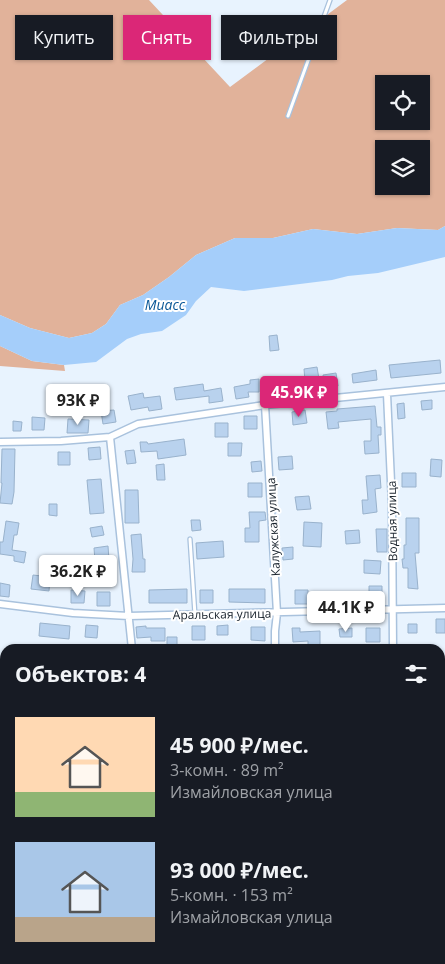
<!DOCTYPE html>
<html lang="ru">
<head>
<meta charset="utf-8">
<style>
  :root { --surface:#171b24; --page:#20242c; --text:#f1f3f6; --muted:#9ea1a6; --accent:#db2777 }
  body { margin:0; font-family:"Open Sans",sans-serif; background:var(--page); color:var(--text); height:100vh; display:flex; flex-direction:column; font-size:19px; white-space:nowrap }
  * { box-sizing:border-box; margin:0 }
  p { font-size:16px; color:var(--muted) }
  .icon { flex:none; width:28px; height:28px; fill:none; stroke:currentColor; stroke-width:2; stroke-linecap:round; stroke-linejoin:round }
  .map { position:relative; flex:1; overflow:hidden }
  .panel { position:absolute; left:0px; top:644px; width:445px; height:321px; display:flex; flex-direction:column; background:var(--surface); border-radius:15px 15px 0 0; box-shadow:0 1px 4px #0004 }
  .panel>* { flex:none }
  .banner { position:absolute; left:15px; top:15px; width:415px; height:45px; display:flex; gap:10px }
  .buttons { position:absolute; left:375px; top:75px; display:grid; gap:10px }
  .buttons a { display:grid; place-items:center; width:55px; height:55px; border-radius:0px; background:var(--surface); box-shadow:0 1px 4px #0004; font-size:25px }
  .price { position:absolute; translate:-50% -42px; padding:0 11px; border-radius:5px; background:#fff; color:#222; font-size:16px; line-height:32px; filter:drop-shadow(0 1px 2px #0008) }
  .price::after { content:''; position:absolute; left:50%; top:30px; width:15px; height:11px; margin-left:-8px; background:inherit; clip-path:polygon(0 0,100% 0,50% 100%) }
  .price.current { background:var(--accent); color:#fff }
  ul { padding:0; list-style:none }
  li { display:flex; align-items:center; gap:15px; height:125px; padding:0 15px }
  li span { display:grid; place-items:center; flex:none; width:140px; height:100px; border-radius:0px; color:#555 }
  li>.icon { margin-inline-start:auto }
  span .icon { width:60px; height:60px; fill:#fffc; stroke-width:1 }
  li b { font-size:21px }
  h2 { display:flex; justify-content:space-between; align-items:center; height:60px; padding:0 15px; font-size:21px }
  .tag { padding:0 18px; border-radius:0px; background:var(--surface); box-shadow:0 1px 4px #0004; font-size:18px; line-height:45px }
  .tag.current { background:var(--accent); color:#fff }
  .map>svg:first-child { display:block }
  .green { fill:#e1b29a; fill-rule:evenodd }
  .water { fill:#a5cefa }
  .building { fill:#b9d2ee; stroke:#99b2cc }
  .lines { fill:none; stroke-linecap:round; stroke-linejoin:round }
  .service-casing { stroke:#a9c2dd; stroke-width:5.5 }
  .minor-casing { stroke:#a9c2dd; stroke-width:9 }
  .service { stroke:#fff; stroke-width:3 }
  .minor { stroke:#fff; stroke-width:6 }
  .labels { text-anchor:middle; dominant-baseline:central; stroke-width:4; stroke-linejoin:round; paint-order:stroke }
  .street-label { font-size:12px; fill:#18222c; stroke:#fff }
  .water-label { font-size:14px; font-style:italic; fill:#095797; stroke:#fff }
</style>
</head>
<body>
<div class="map">
<svg width="445" height="964" viewBox="0 0 445 964">
  <rect width="100%" height="100%" fill="#e8f3fe"/>
  <path class="green" d="M0,0H149L230,87L347,0H445V226L438,230L397,228L357,234L313,229L273,238H235L196,255L169,277L143,295L120,305L106,324L92,333L69,338L30,328L0,315ZM384,84H421V121H384ZM384,149H421V186H384Z
    M0,346L32,361L64,365L65,371L0,366Z"/>
  <path class="water" d="M445,226V257L378,273L348,276L332,280L244,291L211,287L196,301L186,315L162,331L141,334L127,339L96,362L64,365L32,361L0,346V315L30,328L69,338L92,333L106,324L120,305L143,295L169,277L196,255L235,238H273L313,229L357,234L397,228L438,230Z"/>
  <path class="building" d="M277,335L279,350L270,351L269,336Z
    M440,360L441,373L391,378L389,365Z
    M317,367L319,379L305,381L304,369Z
    M376,370L377,380L353,383L352,374Z
    M336,373L338,386L325,388L323,375Z
    M299,378L301,391L287,393L286,380Z
    M259,379V392H248L249,397L236,399L234,387L250,384V380Z
    M203,384L204,391L221,388L223,401L209,403V396L176,400L174,388Z
    M143,393L144,398L160,396L162,409L149,411L148,407L131,410L128,396Z
    M432,400V409L422,410L421,401Z
    M404,403L405,418L398,419L397,404Z
    M375,406L377,427H381V435H378L379,453L365,454L364,441H371V419L338,422L339,428L328,429L326,412L337,411V409Z
    M114,410L116,422L103,424L101,411Z
    M305,410L307,423L293,425L292,412Z
    M244,416H257V429H244Z
    M32,417L45,418L44,430H32Z
    M68,419L89,420L88,433H67Z
    M13,421L22,422L21,431H13Z
    M215,423H228V437H215Z
    M184,439L186,455L158,459L157,451L141,452L140,442H147L148,444Z
    M228,443H242L241,456H228Z
    M100,447L101,459L89,460L88,448Z
    M2,449H15L14,492L12,504L0,503L2,483H1Z
    M134,450L136,463L127,464L125,451Z
    M58,452H70V465H58Z
    M292,456L293,469L279,470L278,457Z
    M431,459L442,460L441,477L430,476Z
    M261,461L262,471L252,472L251,462Z
    M164,464L165,480H157L156,465Z
    M402,473H416V487H402Z
    M380,475L381,488L375,489L377,512L363,514L362,500H368L366,476Z
    M101,479L104,513L90,514L87,480Z
    M248,483H262V497H248Z
    M125,490H138L139,523H125Z
    M309,496L311,509L297,510L295,497Z
    M49,504H57V516L49,515Z
    M249,512H265L266,520L259,521V542H245V528H250Z
    M406,518H419V553H415L418,589L408,588V568H403L402,559H404V545H406Z
    M191,520H200L201,530L192,531Z
    M6,521L19,523L17,535H14L12,550L26,552L24,563L14,561V556L0,554V542H3Z
    M304,522L322,523L321,547L303,546Z
    M102,526L104,535L92,537L90,528Z
    M376,529H387V552H377Z
    M359,530L360,543L346,544L345,531Z
    M141,534L143,559H145V572H132L133,559L131,535Z
    M223,541L224,557L197,559L196,543Z
    M108,546L109,560L95,561L94,548Z
    M293,547V559L283,560L282,548Z
    M364,560L381,561L380,574L364,573Z
    M33,575L50,577L49,591L31,589Z
    M0,583L10,585L9,597L0,596Z
    M369,586H382V600H369Z
    M187,589V603H149V590Z
    M229,589H265V603L229,602Z
    M71,590L85,591L84,603H71Z
    M200,590H213V603H200Z
    M295,590H308V604H295Z
    M97,592H110V606H97Z
    M339,592H349L348,599H338Z
    M436,619H445V633H436Z
    M40,623L70,626L69,639L39,636Z
    M408,624H417V633H408Z
    M86,625L98,626L97,638L85,637Z
    M228,625V635H217V626Z
    M146,626V628H165V641H151V637L137,638L136,627Z
    M192,626H205V640H192Z
    M251,627H265V641L251,640Z
    M292,628H300V632L320,631V646L308,647V641L293,642Z
    M352,628V637H340L339,629Z
    M366,628H380V642H366Z
    M167,637H177V649H167Z"/>
  <g class="lines">
    <g class="service-casing">
      <path id="service" d="M288,116L330,0
        M190,539L195,615"/>
    </g>
    <g class="minor-casing">
      <path id="minor" d="M387,394L392,504L393,649
        M265,405L277,613L275,631V649
        M110,437L132,649
        M0,442L61,441L110,437L138,424L265,405L445,387
        M0,604L73,613L129,616L445,608
        M440,757H445
        M440,860L445,859
        M0,888H5
        M440,933L445,932
        M156,960V964
        M322,960V964
        M0,963L37,960"/>
    </g>
    <use href="#service" class="service"/>
    <use href="#minor" class="minor"/>
  </g>
  <g class="labels">
    <g class="street-label">
      <text transform="translate(392 521) rotate(-91)">Водная улица</text>
      <text transform="translate(273 527) rotate(-93)">Калужская улица</text>
      <text transform="translate(222 614) rotate(-1)">Аральская улица</text>
    </g>
    <g class="water-label">
      <text x="165" y="304">Миасс</text>
    </g>
  </g>
</svg>
<div class="buttons">
<a><svg class="icon" aria-label="locate" viewBox="0 0 24 24"><circle cx="12" cy="12" r="6"/><path d="M12 2v4M12 18v4M2 12h4M18 12h4"/></svg></a>
<a><svg class="icon" aria-label="layers" viewBox="0 0 24 24"><path d="M12 4l9 5-9 5-9-5zM3 14l9 5 9-5"/></svg></a>
</div>
<b class="price current" style="left:299px;top:418px">45.9K ₽</b>
<b class="price" style="left:78px;top:426px">93K ₽</b>
<b class="price" style="left:78px;top:597px">36.2K ₽</b>
<b class="price" style="left:346px;top:633px">44.1K ₽</b>
<div class="banner">
<a class="tag">Купить</a>
<a class="tag current">Снять</a>
<a class="tag">Фильтры</a>
</div>
<section class="panel">
<h2>Объектов: 4<svg class="icon" aria-label="filters" viewBox="0 0 24 24"><path d="M4 7h16M4 17h16"/><circle cx="9" cy="7" r="2"/><circle cx="15" cy="17" r="2"/></svg></h2>
<ul>
<li><span style="background:linear-gradient(#ffd9b3 75%,#8fb573 0)"><svg class="icon" aria-label="home" viewBox="0 0 24 24"><path d="M3 11l9-7 9 7M6 9v11h12V9"/></svg></span><div><b>45 900 ₽/мес.</b><p>3-комн. · 89 m²</p><p>Измайловская улица</p></div></li>
<li><span style="background:linear-gradient(#a9c7e8 75%,#b9a48a 0)"><svg class="icon" aria-label="home" viewBox="0 0 24 24"><path d="M3 11l9-7 9 7M6 9v11h12V9"/></svg></span><div><b>93 000 ₽/мес.</b><p>5-комн. · 153 m²</p><p>Измайловская улица</p></div></li>
</ul>
</section>
</div>
</body>
</html>
